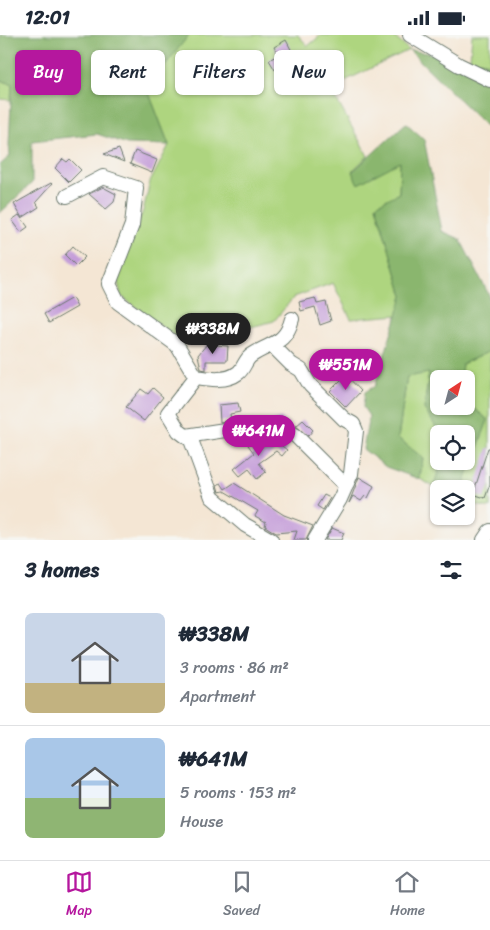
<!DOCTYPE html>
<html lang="en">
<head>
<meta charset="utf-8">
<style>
  :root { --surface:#fff; --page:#f2f2f3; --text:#1f2937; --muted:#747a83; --line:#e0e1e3; --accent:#b5179e }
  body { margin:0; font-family:Sriracha,sans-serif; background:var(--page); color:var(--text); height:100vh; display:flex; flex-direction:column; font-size:19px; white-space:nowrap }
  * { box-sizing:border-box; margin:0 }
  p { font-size:16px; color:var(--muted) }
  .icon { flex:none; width:28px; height:28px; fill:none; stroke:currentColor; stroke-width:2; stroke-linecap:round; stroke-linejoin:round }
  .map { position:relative; height:505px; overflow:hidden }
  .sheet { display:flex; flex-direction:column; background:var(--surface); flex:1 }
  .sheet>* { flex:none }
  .hud { position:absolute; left:15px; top:15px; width:460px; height:45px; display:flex; gap:10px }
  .needle { width:32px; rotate:36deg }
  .buttons { position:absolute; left:430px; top:335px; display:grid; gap:10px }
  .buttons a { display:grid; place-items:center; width:45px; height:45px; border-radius:8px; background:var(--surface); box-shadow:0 1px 4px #0004; font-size:25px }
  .price { position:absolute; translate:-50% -42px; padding:0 11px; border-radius:18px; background:var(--accent); color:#fff; font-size:16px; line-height:32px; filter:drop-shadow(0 1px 2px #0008) }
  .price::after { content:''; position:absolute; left:50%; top:30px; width:15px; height:11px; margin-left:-8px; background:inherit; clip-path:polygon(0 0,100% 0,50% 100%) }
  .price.current { background:#222; color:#fff }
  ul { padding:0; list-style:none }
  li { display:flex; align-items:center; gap:15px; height:125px; padding:0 25px }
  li+li { border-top:1px solid var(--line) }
  li span { display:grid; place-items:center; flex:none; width:140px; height:100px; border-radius:8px; color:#555 }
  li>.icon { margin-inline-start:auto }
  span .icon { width:60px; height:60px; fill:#fffc; stroke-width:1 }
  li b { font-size:21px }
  h2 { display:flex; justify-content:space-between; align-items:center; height:60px; padding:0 25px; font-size:21px }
  .pill { padding:0 18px; border-radius:8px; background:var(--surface); box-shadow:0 1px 4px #0004; font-size:18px; line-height:45px }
  .pill.current { background:var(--accent); color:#fff }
  .status { display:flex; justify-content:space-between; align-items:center; height:35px; padding:0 25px; background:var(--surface); direction:ltr }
  .status svg { height:14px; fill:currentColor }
  .tabs { display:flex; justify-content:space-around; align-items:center; height:70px; border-top:1px solid var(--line); background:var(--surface); font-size:14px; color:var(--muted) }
  .tabs a { display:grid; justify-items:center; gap:2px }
  .tabs .current { color:var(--accent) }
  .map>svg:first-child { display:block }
  .green { fill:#aed57f; stroke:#66895a }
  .forest { fill:#8ab66e; stroke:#547a51 }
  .building { fill:#c59ed9 }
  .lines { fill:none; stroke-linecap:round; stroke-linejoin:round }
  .minor-casing { stroke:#6a786c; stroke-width:16 }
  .minor { stroke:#fff; stroke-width:14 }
</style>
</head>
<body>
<div class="status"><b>12:01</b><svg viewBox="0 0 49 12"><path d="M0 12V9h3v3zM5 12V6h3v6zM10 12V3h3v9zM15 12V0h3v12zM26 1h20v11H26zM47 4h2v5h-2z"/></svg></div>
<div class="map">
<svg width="490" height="505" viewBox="0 0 490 505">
  <rect width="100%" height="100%" fill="#f6f6f2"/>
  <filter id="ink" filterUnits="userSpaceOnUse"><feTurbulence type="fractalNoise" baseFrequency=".02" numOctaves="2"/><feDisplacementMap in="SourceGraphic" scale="10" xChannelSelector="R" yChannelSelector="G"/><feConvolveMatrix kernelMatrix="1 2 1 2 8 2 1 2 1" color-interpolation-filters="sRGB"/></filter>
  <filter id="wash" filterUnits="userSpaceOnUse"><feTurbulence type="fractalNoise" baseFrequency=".0096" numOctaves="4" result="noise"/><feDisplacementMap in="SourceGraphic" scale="20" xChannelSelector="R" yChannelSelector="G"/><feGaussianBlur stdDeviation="1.12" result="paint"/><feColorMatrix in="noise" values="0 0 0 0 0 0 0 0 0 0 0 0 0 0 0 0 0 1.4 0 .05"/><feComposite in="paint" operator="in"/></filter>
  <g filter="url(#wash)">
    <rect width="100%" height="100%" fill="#f4e6d4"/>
    <path class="green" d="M188,0H298L308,11L321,0H392L409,15L330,53L368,121L352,136L358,148L400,126L399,158L376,171L403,261L398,280L351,284L333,248L294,262L274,286L185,309L121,261L116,239L143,176L150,147L169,110L147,53Z
      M472,0H490V28L470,24Z
      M0,45L12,49L11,65L0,64Z
      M490,316V473L466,468V454H462L488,385L466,366V344H460L462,329Z
      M429,338L424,374L449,397L448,399H439V426H441L434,452L420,444L423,423L398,404L407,341Z"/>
    <path class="forest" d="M0,0H189L147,53L169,110L127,109L97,99L32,106V148L0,178V130L10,121L9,109L12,49L0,45Z
      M409,15L490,28V95Z
      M406,88L424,104L442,196L460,204L489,260L490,316L462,329L460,344H439V371H466V366L488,385L462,454L439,455L434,452L441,426H466V399H448L449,397L436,392L424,374L429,338L407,342L398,403L423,423L419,444L386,432L363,414L369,381L363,372L365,357L375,351L403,261L376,170L399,158L400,127L358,149L352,137Z"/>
    <g id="blocks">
      <path class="building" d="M286,5L296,24L275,35L269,25L278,20L274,12Z
        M198,17L219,27L213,42L191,33Z
        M119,114L124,127L104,119Z
        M135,116L157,125L152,138L130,129Z
        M63,124L67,127L70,124L81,135L69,147L55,133Z
        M51,148L52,149L36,167L39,172L22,183L14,169Z
        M103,152L116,159L114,167L106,174L89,159Z
        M19,180L28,192L21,197L12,185Z
        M73,211L85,222L76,231L65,220Z
        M72,263L77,272L49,288L44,279Z
        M315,263L317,269L326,267L331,286L320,290L315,272L301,276L299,267Z
        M207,309L228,311L227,326H206V335L201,334L198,320Z
        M321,322H334V342H321Z
        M346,340L361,356L346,372L330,356Z
        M153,353L163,362L144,386L126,372L141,354L148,359Z
        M238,368L240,377L230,379L231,385L220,387L219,370Z
        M281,382L285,389L288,387L291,392L280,402L272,387Z
        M303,385L313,395L308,401L296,391Z
        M272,403L287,415L282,421L276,416L259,428L266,437L257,444L249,434L240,441L234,434L254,418L248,410L256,404L261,410Z
        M488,413H490V449L485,463L473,459Z
        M359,442L374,451L368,463L365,461L361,466L353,461L349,468Z
        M221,448L225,454L234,448L284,480L313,491L306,505H294L297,496L276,498L265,491L266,487L255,481L258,476L224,456L219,457L217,450Z
        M324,460L330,463L323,475L317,471Z
        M332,493L344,498L341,505H325Z"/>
    </g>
  </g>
  <g filter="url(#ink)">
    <use href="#blocks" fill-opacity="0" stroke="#6a786c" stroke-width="1"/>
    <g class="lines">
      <g class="minor-casing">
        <path id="minor" d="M410,0L459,30L490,45
          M67,161L103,142L136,153L132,190L109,249L118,267L177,310L196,342L168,378L179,396L191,405L212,462L245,490L271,505
          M273,311L291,329L301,335L310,350L344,384L353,389L356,396L351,439L340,464L315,505
          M196,342C209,344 226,347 238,338C244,334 245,324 252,320C272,307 285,310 292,284
          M295,400L346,451
          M186,401L251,391
          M484,505L490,496"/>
      </g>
      <use href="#minor" class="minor"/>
    </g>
  </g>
</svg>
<div class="buttons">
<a><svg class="needle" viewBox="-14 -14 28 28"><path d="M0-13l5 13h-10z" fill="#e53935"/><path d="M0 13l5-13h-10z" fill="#747a83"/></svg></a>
<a><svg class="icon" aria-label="locate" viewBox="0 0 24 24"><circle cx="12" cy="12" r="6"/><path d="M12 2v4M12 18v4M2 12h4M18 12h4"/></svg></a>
<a><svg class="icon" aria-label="layers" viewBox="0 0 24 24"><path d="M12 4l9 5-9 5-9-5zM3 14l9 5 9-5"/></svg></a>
</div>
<b class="price current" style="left:213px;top:320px">₩338M</b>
<b class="price" style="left:346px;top:356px">₩551M</b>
<b class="price" style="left:259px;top:422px">₩641M</b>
<div class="hud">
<a class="pill current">Buy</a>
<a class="pill">Rent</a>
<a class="pill">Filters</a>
<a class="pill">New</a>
</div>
</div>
<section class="sheet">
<h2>3 homes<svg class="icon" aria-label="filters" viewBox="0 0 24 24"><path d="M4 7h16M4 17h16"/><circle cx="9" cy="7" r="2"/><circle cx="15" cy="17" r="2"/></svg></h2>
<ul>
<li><span style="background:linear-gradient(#c9d6e8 70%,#c2b280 0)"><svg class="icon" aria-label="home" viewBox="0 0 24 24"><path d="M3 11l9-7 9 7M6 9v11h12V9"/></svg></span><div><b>₩338M</b><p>3 rooms · 86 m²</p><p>Apartment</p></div></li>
<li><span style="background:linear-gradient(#a9c7e8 60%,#8fb573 0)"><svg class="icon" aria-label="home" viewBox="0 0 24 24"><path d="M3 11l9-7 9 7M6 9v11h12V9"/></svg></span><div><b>₩641M</b><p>5 rooms · 153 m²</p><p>House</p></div></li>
</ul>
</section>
<nav class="tabs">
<a class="current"><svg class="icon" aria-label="map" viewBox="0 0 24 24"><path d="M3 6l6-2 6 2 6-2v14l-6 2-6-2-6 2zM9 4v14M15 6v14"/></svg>Map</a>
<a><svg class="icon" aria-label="saved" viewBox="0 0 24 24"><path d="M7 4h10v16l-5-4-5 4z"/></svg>Saved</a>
<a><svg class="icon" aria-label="home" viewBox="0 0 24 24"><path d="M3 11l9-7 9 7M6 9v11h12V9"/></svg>Home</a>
</nav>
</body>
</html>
